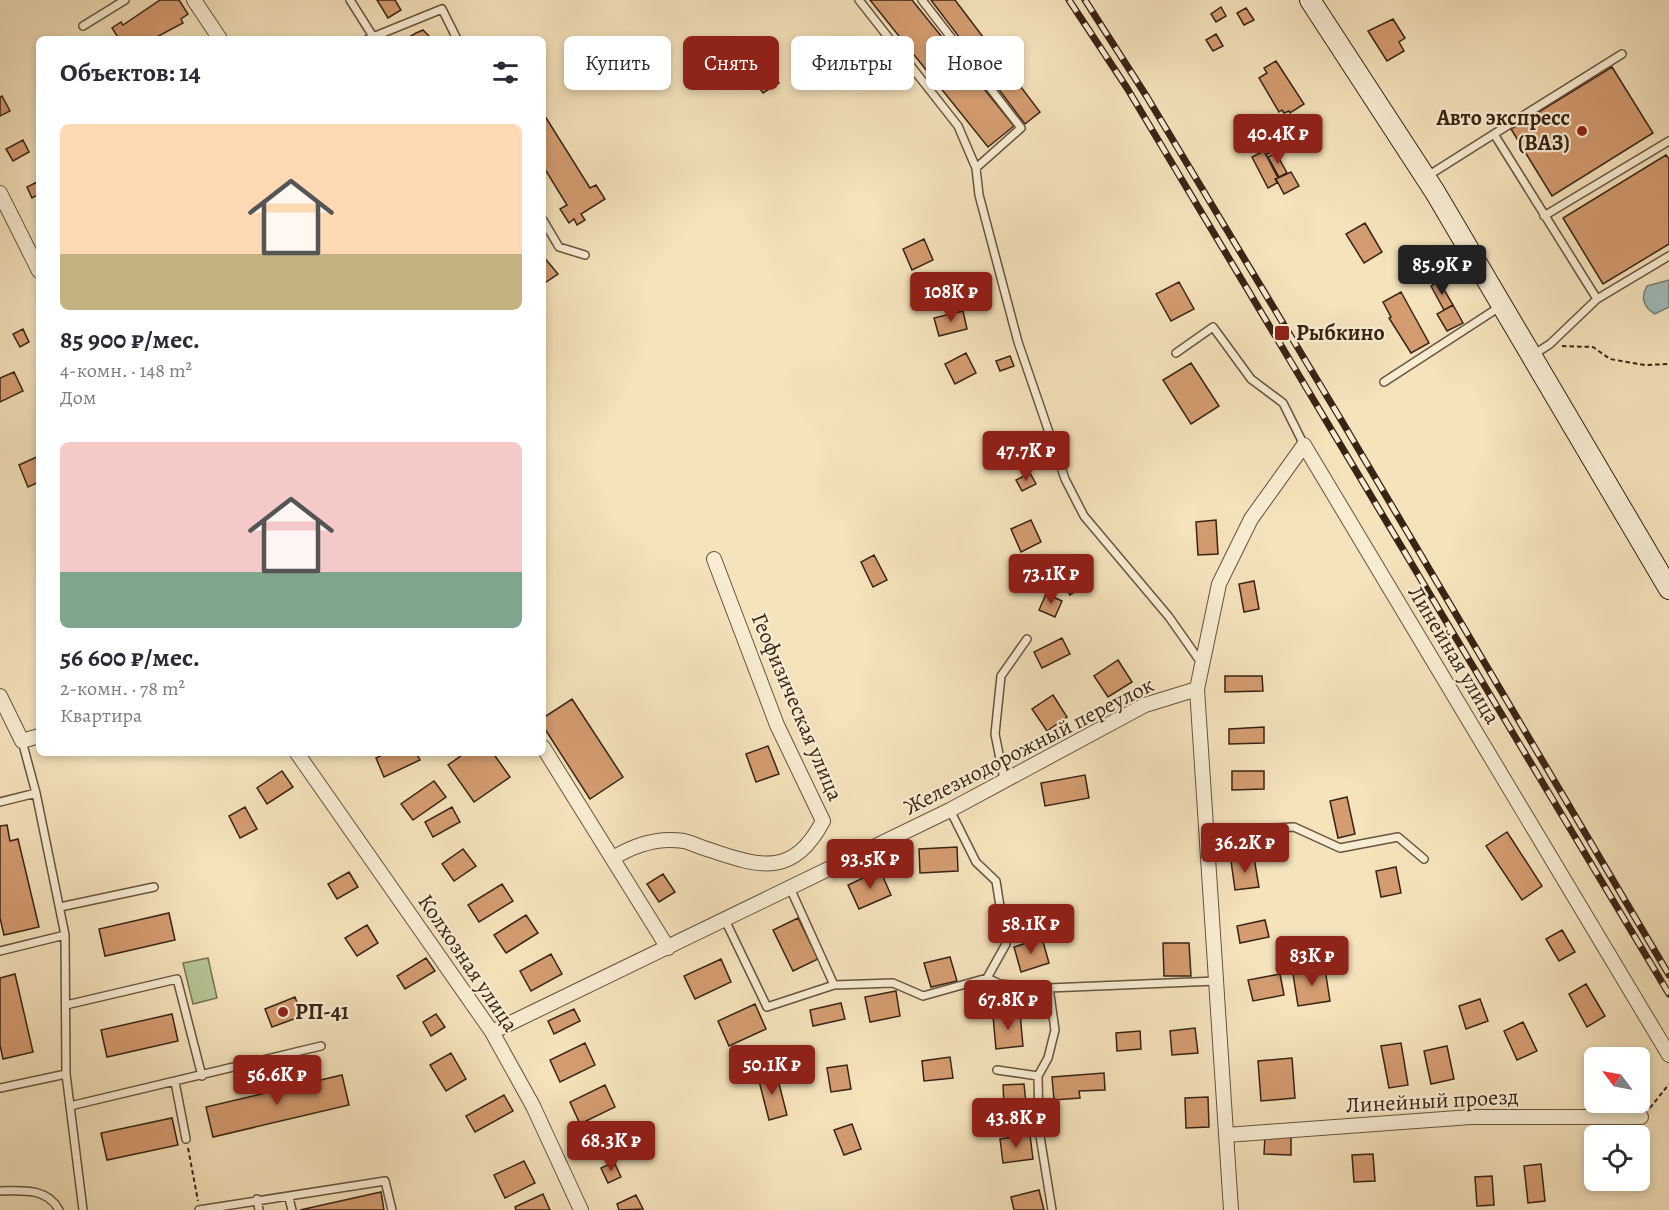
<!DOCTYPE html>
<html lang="ru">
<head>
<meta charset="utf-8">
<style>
  :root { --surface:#fff; --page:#f2f2f3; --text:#2b2b33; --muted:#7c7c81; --accent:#8f2418 }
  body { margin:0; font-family:Alegreya,serif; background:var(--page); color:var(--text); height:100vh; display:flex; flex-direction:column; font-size:22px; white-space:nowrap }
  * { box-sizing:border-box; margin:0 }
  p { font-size:20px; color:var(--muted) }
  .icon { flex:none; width:33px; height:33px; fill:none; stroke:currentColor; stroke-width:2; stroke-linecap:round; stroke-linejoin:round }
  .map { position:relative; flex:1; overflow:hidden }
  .drawer { position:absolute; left:36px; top:36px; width:510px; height:720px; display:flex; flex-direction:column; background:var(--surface); border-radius:9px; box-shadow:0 3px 9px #0003 }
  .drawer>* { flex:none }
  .hud { position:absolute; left:564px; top:36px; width:570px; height:54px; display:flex; gap:12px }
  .needle { width:39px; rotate:302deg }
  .fabs { position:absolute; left:1584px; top:1047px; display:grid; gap:12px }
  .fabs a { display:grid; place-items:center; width:66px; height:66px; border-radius:9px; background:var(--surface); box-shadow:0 3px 9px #0003; font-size:30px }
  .price { position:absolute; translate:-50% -51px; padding:0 14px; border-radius:6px; background:var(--accent); color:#fff; font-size:20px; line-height:39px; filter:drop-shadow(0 2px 3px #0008) }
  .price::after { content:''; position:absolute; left:50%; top:36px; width:18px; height:14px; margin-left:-9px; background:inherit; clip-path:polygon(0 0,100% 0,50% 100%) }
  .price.selected { background:#222; color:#fff }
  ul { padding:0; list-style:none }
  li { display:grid; align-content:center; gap:12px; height:318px; padding:0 24px }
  li span { display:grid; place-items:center; height:186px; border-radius:9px; color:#555 }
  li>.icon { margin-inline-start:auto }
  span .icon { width:108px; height:108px; fill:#fffc; stroke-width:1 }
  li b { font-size:26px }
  h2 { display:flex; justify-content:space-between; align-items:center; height:72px; padding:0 24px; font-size:26px }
  .tag { padding:0 21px; border-radius:9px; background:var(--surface); box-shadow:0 3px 9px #0003; font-size:21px; line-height:54px }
  .tag.selected { background:var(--accent); color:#fff }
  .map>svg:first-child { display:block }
  .green { fill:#b6c595; stroke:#787455; stroke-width:1.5 }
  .water { fill:#9fbcba; stroke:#767f78; stroke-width:1.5 }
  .building { fill:#d49c71; stroke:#392315; stroke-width:1.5 }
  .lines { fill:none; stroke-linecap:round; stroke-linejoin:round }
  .lane-casing { stroke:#68533f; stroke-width:10 }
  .street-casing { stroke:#68533f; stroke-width:16 }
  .secondary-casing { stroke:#392315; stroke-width:22 }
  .path { stroke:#392315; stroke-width:2; stroke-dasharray:4.5 3; stroke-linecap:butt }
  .lane { stroke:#f8edd3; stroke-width:7 }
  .street { stroke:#f8edd3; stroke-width:14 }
  .secondary { stroke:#f8edd3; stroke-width:20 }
  .rail-casing { stroke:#392315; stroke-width:7 }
  .rail { stroke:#f8edd3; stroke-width:4.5; stroke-dasharray:14; stroke-linecap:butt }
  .poi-dot { fill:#8f2418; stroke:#f8edd3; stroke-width:2 }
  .labels { text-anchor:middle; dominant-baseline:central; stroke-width:4.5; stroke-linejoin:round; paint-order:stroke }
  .poi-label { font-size:22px; font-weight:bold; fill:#392315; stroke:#f8edd3; text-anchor:start }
  .street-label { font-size:22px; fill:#392315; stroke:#f8edd3 }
</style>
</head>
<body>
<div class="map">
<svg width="1669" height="1210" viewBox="0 0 1669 1210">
  <rect width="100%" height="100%" fill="#f5e3bc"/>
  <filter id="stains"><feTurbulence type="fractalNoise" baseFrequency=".00333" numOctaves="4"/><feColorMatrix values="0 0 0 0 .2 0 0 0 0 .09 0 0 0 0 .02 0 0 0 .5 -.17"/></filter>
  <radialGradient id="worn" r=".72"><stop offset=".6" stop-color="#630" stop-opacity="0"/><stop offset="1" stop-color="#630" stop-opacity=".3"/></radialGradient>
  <path class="green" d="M208,958L217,998L193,1004L183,963Z"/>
  <path class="water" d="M1669,280V307L1655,314C1644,308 1640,297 1647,286Z"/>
  <path class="building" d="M160,0H179L188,14L181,19L183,23L153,39H119L112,28L121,22L123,25Z
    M377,0H395L401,10L388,18Z
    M870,0H912L1014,126L988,147Z
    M931,0H955L1040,112L1025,124Z
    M1221,7L1226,16L1216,22L1211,14Z
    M1246,8L1254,20L1244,25L1237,13Z
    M1393,19L1405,38L1399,42L1404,51L1387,61L1368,31Z
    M423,30L432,39H406L416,33Z
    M1216,34L1223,46L1213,51L1206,40Z
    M1276,61L1304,104L1290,113L1289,111L1284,113L1282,110L1279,112L1259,78L1267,73L1264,68Z
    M768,67L779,83L763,93L752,78Z
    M1612,67L1653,133L1552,196L1511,129Z
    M2,96L10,111L0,116V97Z
    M543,113L590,188L596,185L605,199L581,214L585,220L577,225L574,219L569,223L560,209L567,205L543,166Z
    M1263,137L1266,143L1272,139L1273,141L1268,144L1273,151L1266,155L1259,139Z
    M23,140L29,152L13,161L6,149Z
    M1264,151L1278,178L1275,179L1277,183L1268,188L1252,157Z
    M1276,153L1287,173L1279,177L1268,157Z
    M1666,155L1669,159V244L1603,284L1563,218Z
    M1291,172L1299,186L1284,194L1276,179Z
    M39,181V194L32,198L27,187Z
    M1365,223L1382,252L1364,263L1346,234Z
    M924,239L933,260L912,270L903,249Z
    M543,256L558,274L543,284Z
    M960,277L966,292L946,299L940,284Z
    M1439,281L1453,305L1444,310L1431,286Z
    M1179,282L1194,309L1171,321L1156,294Z
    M1401,292L1429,343L1411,353L1389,318L1391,317L1383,302Z
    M1453,305L1463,323L1447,331L1437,314Z
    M963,311L967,329L939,336L934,318Z
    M23,329L29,342L20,347L13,334Z
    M966,353L976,373L955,384L945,364Z
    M1010,356L1014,366L1000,371L996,361Z
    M1191,363L1219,406L1191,424L1163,380Z
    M14,372L23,391L0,402V378Z
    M39,456V482L28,487L19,465Z
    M1030,473L1036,484L1022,491L1016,480Z
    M1031,520L1041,542L1021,552L1011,529Z
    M1216,520L1218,554L1198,555L1196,522Z
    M874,555L887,580L873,587L861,562Z
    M1080,568L1089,582L1070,595L1061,580Z
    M1254,581L1259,609L1244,612L1239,584Z
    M1046,594L1062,601L1055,617L1039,610Z
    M1062,638L1070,654L1042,668L1034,652Z
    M1118,660L1132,682L1108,697L1094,676Z
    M1225,676H1262L1263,691L1225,692Z
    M1053,695L1067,717L1047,731L1032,709Z
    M572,699L623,777L590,799L543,726V718Z
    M1264,727V743L1229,744V729Z
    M768,746L779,774L756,782L746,754Z
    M386,753H416L420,760L384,777L376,758Z
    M465,753H493L510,777L474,802L448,765Z
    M282,771L293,787L267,804L257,788Z
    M1232,771H1264V789L1232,790Z
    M1085,775L1089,798L1045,806L1041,783Z
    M434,781L446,797L413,820L401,804Z
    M1347,797L1355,834L1338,838L1330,801Z
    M245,807L257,829L240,838L229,816Z
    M452,807L460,822L433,837L425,822Z
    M7,825L10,841L18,839L39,927L4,935L0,918V826Z
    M1507,832L1542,886L1522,900L1486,846Z
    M957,847L958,871L920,873L919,849Z
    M463,849L476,866L454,881L442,864Z
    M1254,858L1259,887L1235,890L1231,861Z
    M1396,867L1401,893L1381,897L1376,871Z
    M880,870L891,895L859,909L848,885Z
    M349,872L358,887L337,899L328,884Z
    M663,874L675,892L659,902L647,884Z
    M502,884L513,901L479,922L468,905Z
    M169,913L175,940L105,956L99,929Z
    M526,915L538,933L506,953L494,935Z
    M798,918L818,959L793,971L773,930Z
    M1265,920L1269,937L1240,943L1237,926Z
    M367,925L378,943L357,956L345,938Z
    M1562,930L1575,952L1559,961L1546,939Z
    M1042,938L1049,963L1021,972L1014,947Z
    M1163,943H1189L1191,976H1164Z
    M551,954L562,974L531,991L520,971Z
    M950,957L957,981L931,987L924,963Z
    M426,958L435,971L405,989L397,976Z
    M721,959L731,982L695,999L684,976Z
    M1325,969L1330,1001L1298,1006L1293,974Z
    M15,974L33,1052L3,1059L0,1045V978Z
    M1280,974L1284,995L1253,1001L1248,980Z
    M1586,984L1605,1016L1587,1027L1569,994Z
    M896,991L900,1016L870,1022L865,997Z
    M295,997L302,1016L272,1027L265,1009Z
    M1480,999L1488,1021L1466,1029L1459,1006Z
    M841,1003L845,1019L813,1026L810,1010Z
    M755,1004L766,1029L729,1046L718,1021Z
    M574,1009L580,1021L554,1034L548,1021Z
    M1020,1013L1023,1046L996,1049L993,1016Z
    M172,1014L178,1041L107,1057L101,1030Z
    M436,1014L445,1027L431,1036L423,1022Z
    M1523,1022L1537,1051L1517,1060L1504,1031Z
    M1195,1028L1198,1053L1172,1055L1170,1031Z
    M1140,1031L1141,1049L1117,1051L1116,1033Z
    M585,1043L595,1065L560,1082L550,1060Z
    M1401,1043L1408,1085L1389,1088L1381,1046Z
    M1447,1046L1454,1079L1431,1084L1424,1051Z
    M451,1053L466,1079L446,1091L430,1065Z
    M950,1057L953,1078L924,1081L922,1061Z
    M1292,1058L1295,1098L1261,1101L1258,1061Z
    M847,1065L851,1089L831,1092L827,1068Z
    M776,1072L787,1115L769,1120L758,1077Z
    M1104,1073L1105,1090L1079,1091L1080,1098L1054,1100L1052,1077Z
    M342,1075L349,1105L213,1137L206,1107Z
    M1024,1084L1026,1103L1004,1105L1003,1085Z
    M605,1085L615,1107L580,1124L570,1102Z
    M504,1095L513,1111L475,1132L466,1116Z
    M1208,1097L1209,1127L1186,1128L1185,1098Z
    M172,1118L178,1145L107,1160L101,1133Z
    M852,1124L861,1149L844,1155L834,1130Z
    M1597,1127H1619V1136H1597Z
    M1030,1135L1033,1159L1003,1163L1000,1139Z
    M1265,1136L1291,1137V1155L1264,1154Z
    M1373,1154L1375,1181L1354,1182L1352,1155Z
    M524,1161L535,1183L505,1198L494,1175Z
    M614,1162L621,1177L608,1183L601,1168Z
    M1541,1164L1545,1201L1528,1203L1524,1166Z
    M1492,1176L1494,1205L1477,1206L1475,1177Z
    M1039,1190L1044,1210H1014L1011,1197Z
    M381,1192L384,1210H300Z
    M543,1194L550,1210H516L515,1207Z
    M636,1195L643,1209L619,1210L617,1204Z"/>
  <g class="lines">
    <g class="lane-casing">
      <path id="lane" d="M350,0L374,38
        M859,0L958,126L976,168L979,195L1018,342L1065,479L1084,516L1169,617L1202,664
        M922,0L1021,128L976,168
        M83,26L125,0
        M368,39L442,9L457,39
        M1494,134L1622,54
        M1426,177L1494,134L1597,299L1550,344L1533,355
        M1544,216L1669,141
        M543,220L559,247L585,255
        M1597,299L1669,256
        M1176,353L1213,327L1251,379L1283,403L1304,445
        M1384,382L1501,306
        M1004,779L995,734L1001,676L1027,639
        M0,802L36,793
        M1207,843L1253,829L1294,827L1340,848L1398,837L1424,859
        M790,888L834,985
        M60,907L154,887
        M725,920L767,1007L834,985L893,983L923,996L987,978L1006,944L996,881L976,862L950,810
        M65,935L66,1074L83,1210
        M0,951L65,935L36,793L22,741
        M987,978L1000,984L1049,988L1055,1030L1048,1058L1038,1076L1039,1130L1052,1210
        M1049,988L1216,981
        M66,1005L177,979L202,1076
        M997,1070L1038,1076
        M175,1082L186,1139
        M0,1088L66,1074
        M70,1106L321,1046
        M0,1191C21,1191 47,1187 59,1210
        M289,1198L292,1210
        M257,1199L259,1210
        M199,1210L385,1181L392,1210"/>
    </g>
    <g class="street-casing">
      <path id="street" d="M194,0L220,39
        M0,193L39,271
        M0,696L22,741L39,736
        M543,747L668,948
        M297,753L492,1032L533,1106L581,1210
        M613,858C634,845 659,837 684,841C692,843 702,848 710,850C762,868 794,876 823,821L777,725L714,559
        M492,1032L950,810L1145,705L1197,689
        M1226,1135L1471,1117H1641
        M1231,1210L1197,689L1219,584L1251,519L1304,445L1669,1055"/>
    </g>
    <g class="secondary-casing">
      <path id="secondary" d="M1310,0L1435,192L1669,589"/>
    </g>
    <path class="path" d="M1562,346L1593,347L1610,359L1645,365L1669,364
      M1650,1108L1669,1084
      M188,1148L198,1201"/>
    <use href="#lane" class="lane"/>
    <use href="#street" class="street"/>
    <use href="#secondary" class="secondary"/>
    <g class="rail-casing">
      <path id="rail" d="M1069,0L1127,88L1669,994
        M1085,0L1147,97L1340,418L1669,975"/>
    </g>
    <use href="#rail" class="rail"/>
  </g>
  <g class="poi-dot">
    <circle cx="1582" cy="131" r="6"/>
    <rect x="1274" y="325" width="16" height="16" rx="3"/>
    <circle cx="283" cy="1012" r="6"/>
  </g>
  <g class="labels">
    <g class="poi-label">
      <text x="1570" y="118" text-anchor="end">Авто экспресс<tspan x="1570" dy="25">(ВАЗ)</tspan></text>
      <text x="1296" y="333">Рыбкино</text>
      <text x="295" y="1012">РП-41</text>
    </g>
    <g class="street-label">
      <text transform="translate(1454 655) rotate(59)">Линейная улица</text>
      <text transform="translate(797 707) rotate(67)">Геофизическая улица</text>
      <text transform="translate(1029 746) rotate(-27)">Железнодорожный переулок</text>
      <text transform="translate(468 963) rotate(56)">Колхозная улица</text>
      <text transform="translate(1432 1101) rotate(-3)">Линейный проезд</text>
    </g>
  </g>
  <rect width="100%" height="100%" filter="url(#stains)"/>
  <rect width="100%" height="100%" fill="url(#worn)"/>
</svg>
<div class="fabs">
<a><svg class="needle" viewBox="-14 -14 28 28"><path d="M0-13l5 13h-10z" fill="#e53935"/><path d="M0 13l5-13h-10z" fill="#7c7c81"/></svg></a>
<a><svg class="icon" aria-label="locate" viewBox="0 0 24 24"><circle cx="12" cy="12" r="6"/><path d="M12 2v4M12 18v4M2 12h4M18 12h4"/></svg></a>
</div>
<b class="price" style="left:1278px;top:165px">40.4K ₽</b>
<b class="price selected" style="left:1442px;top:296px">85.9K ₽</b>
<b class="price" style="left:951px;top:323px">108K ₽</b>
<b class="price" style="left:1026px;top:482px">47.7K ₽</b>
<b class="price" style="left:1051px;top:605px">73.1K ₽</b>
<b class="price" style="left:1245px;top:874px">36.2K ₽</b>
<b class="price" style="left:870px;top:890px">93.5K ₽</b>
<b class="price" style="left:1031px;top:955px">58.1K ₽</b>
<b class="price" style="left:1312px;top:987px">83K ₽</b>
<b class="price" style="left:1008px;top:1031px">67.8K ₽</b>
<b class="price" style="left:772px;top:1096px">50.1K ₽</b>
<b class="price" style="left:277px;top:1106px">56.6K ₽</b>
<b class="price" style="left:1016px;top:1149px">43.8K ₽</b>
<b class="price" style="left:611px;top:1172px">68.3K ₽</b>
<div class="hud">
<a class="tag">Купить</a>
<a class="tag selected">Снять</a>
<a class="tag">Фильтры</a>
<a class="tag">Новое</a>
</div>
<section class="drawer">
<h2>Объектов: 14<svg class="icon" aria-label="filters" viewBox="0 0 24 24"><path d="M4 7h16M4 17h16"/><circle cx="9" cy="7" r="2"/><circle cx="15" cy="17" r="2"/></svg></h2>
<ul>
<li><span style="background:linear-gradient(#ffd9b3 70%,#c2b280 0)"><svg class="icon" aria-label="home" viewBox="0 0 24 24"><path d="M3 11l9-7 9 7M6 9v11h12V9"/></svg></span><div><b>85 900 ₽/мес.</b><p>4-комн. · 148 m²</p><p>Дом</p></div></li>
<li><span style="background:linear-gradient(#f6c9c9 70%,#7fa58c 0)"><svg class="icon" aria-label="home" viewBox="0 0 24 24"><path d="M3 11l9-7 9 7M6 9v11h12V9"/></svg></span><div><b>56 600 ₽/мес.</b><p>2-комн. · 78 m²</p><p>Квартира</p></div></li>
</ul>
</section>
</div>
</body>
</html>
